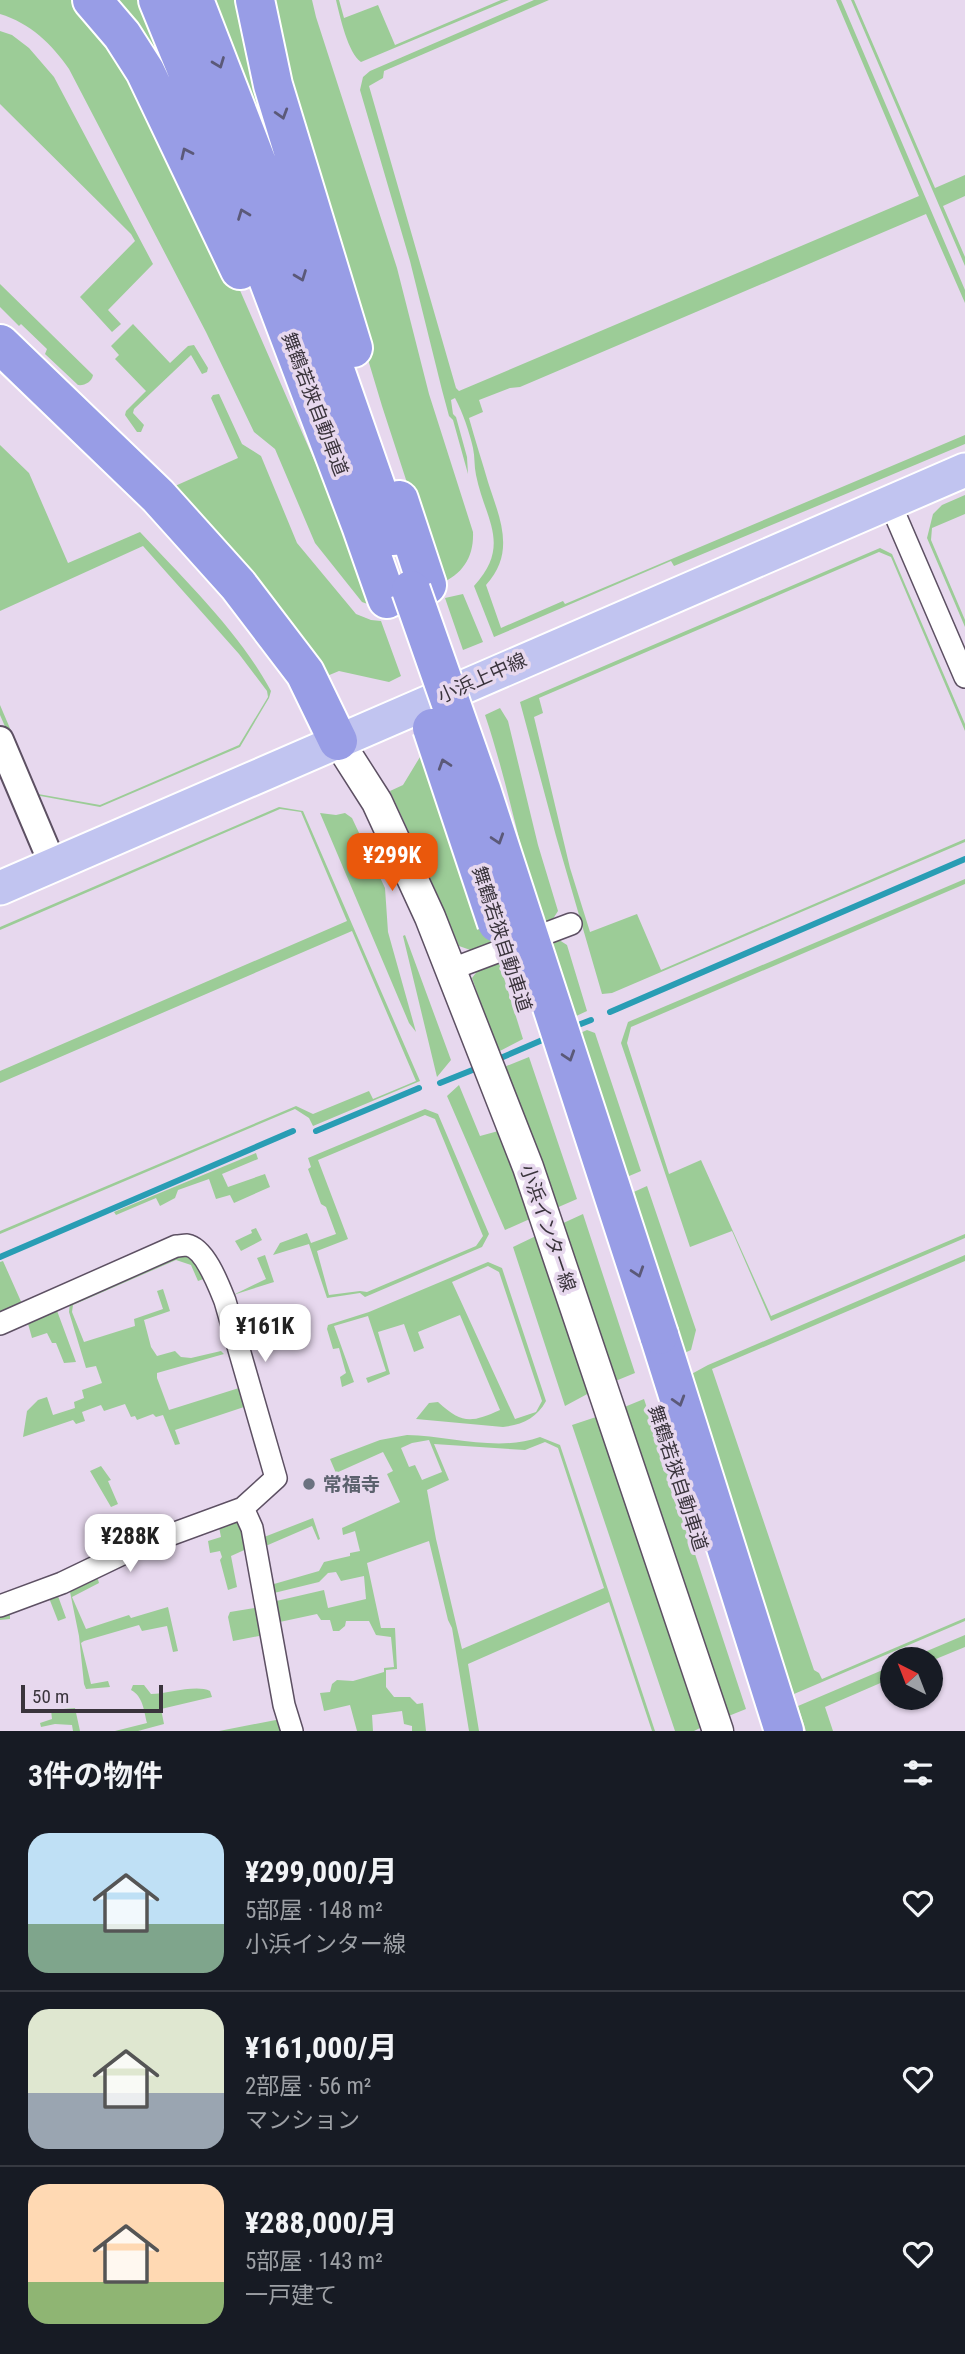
<!DOCTYPE html>
<html lang="ja">
<head>
<meta charset="utf-8">
<style>
  :root { --surface:#171b24; --page:#20242c; --text:#f1f3f6; --muted:#9ea1a6; --line:#363941; --accent:#ea580c }
  body { margin:0; font-family:"Roboto Condensed","Noto Sans JP",sans-serif; background:var(--page); color:var(--text); height:100vh; display:flex; flex-direction:column; font-size:26px; white-space:nowrap }
  * { box-sizing:border-box; margin:0 }
  p { font-size:23px; color:var(--muted) }
  .icon { flex:none; width:38px; height:38px; fill:none; stroke:currentColor; stroke-width:2; stroke-linecap:round; stroke-linejoin:round }
  .map { position:relative; height:1731px; overflow:hidden }
  .details { display:flex; flex-direction:column; background:var(--surface); flex:1 }
  .details>* { flex:none }
  .needle { width:46px; rotate:318deg }
  .fabs { position:absolute; left:880px; top:1647px; display:grid; gap:14px }
  .fabs a { display:grid; place-items:center; width:63px; height:63px; border-radius:50%; background:var(--surface); box-shadow:0 2px 5px #0004; font-size:35px }
  .scale { position:absolute; left:21px; bottom:18px; width:142px; box-sizing:border-box; padding-left:7px; border:4px solid #3a343c; border-top:0; font-size:19px; line-height:24px; white-space:nowrap; color:#3a343c; -webkit-text-stroke:5px #e7d8ee; paint-order:stroke }
  .price { position:absolute; translate:-50% -60px; padding:0 16px; border-radius:14px; background:#fff; color:#222; font-size:23px; line-height:46px; filter:drop-shadow(0 2px 4px #0008) }
  .price::after { content:''; position:absolute; left:50%; top:42px; width:21px; height:16px; margin-left:-10px; background:inherit; clip-path:polygon(0 0,100% 0,50% 100%) }
  .price.on { background:var(--accent); color:#fff }
  ul { padding:0; list-style:none }
  li { display:flex; align-items:center; gap:21px; height:175px; padding:0 28px }
  li+li { border-top:2px solid var(--line) }
  li span { display:grid; place-items:center; flex:none; width:196px; height:140px; border-radius:21px; color:#555 }
  li>.icon { margin-inline-start:auto }
  span .icon { width:84px; height:84px; fill:#fffc; stroke-width:1 }
  li b { font-size:30px }
  h2 { display:flex; justify-content:space-between; align-items:center; height:84px; padding:0 28px; font-size:30px }
  .map>svg:first-child { display:block }
  .green { fill:#9ccc97; fill-rule:evenodd }
  .lines { fill:none; stroke-linecap:round; stroke-linejoin:round }
  .stream { stroke:#299db4; stroke-width:6 }
  .minor-casing { stroke:#5d5063; stroke-width:24 }
  .tertiary-casing { stroke:#5d5063; stroke-width:30 }
  .secondary-casing { stroke:#5d5063; stroke-width:33 }
  .primary-casing { stroke:#fff; stroke-width:37 }
  .motorway-casing { stroke:#fff; stroke-width:42 }
  .minor { stroke:#fff; stroke-width:21 }
  .tertiary { stroke:#fff; stroke-width:26 }
  .secondary { stroke:#fff; stroke-width:30 }
  .primary { stroke:#c1c4f0; stroke-width:33 }
  .motorway { stroke:#989de6; stroke-width:38 }
  .motorway-bridge-casing { stroke:#fff; stroke-width:42; stroke-linecap:butt }
  .motorway-bridge { stroke:#989de6; stroke-width:38 }
  .oneway { stroke:#5b5978 }
  .worship-dot { fill:#6b7280; stroke:#e7d8ee; stroke-width:2.5 }
  .labels { text-anchor:middle; dominant-baseline:central; stroke-width:7; stroke-linejoin:round; paint-order:stroke }
  .street-label { font-size:19px; fill:#3a343c; stroke:#e7d8ee }
  .worship-label { font-size:19px; font-weight:bold; fill:#5b616d; stroke:#e7d8ee; text-anchor:start }
</style>
</head>
<body>
<div class="map">
<svg width="965" height="1731" viewBox="0 0 965 1731">
  <rect width="100%" height="100%" fill="#e7d8ee"/>
  <path class="green" d="M0,0H77L103,28L228,263L378,606H373L362,602L315,543L275,449L254,432L206,332L69,69C52,44 30,23 0,14Z
    M107,0H145L207,157Z
    M209,0H244L325,286Z
    M266,0H312L316,17L397,268L429,394L473,532C474,557 463,574 440,584L382,406L336,253Z
    M336,0H339L344,18L378,5L395,45L501,0H509L361,62C348,53 340,17 336,0Z
    M534,0H549L384,71L383,78L369,86L456,388L459,391L919,196L836,0H841L965,290V303L926,214L520,387L510,388L479,400L483,412L469,418C475,440 482,461 488,482C500,519 516,552 486,585L501,628L563,601L565,604L965,435V444L674,566L671,561L494,637L474,586C512,544 485,520 476,475C474,466 475,457 473,448C469,431 463,413 455,398L451,400L453,414L456,417L467,457L468,474L453,420L449,416L442,390L410,261L360,90L363,77L370,71Z
    M851,0H854L935,188L965,175V196L943,206L965,257V266Z
    M0,31L12,35L29,48L54,77L153,264L108,310L121,324L112,332L80,297L135,241L131,234L0,104Z
    M0,284L93,375C92,382 84,386 78,385L45,354L47,349L21,324L19,326L0,307Z
    M133,324L170,363L188,346L194,345L208,368L207,372L202,374L191,355L134,409L133,413L144,425L141,432H137L125,415L126,411L146,391L115,359L119,355L111,346Z
    M219,394L242,444L261,456L297,543L356,614L371,620L381,621L401,676L389,682L339,671L327,676L244,564L175,486L238,458L211,398L213,395Z
    M0,445L29,473L68,563L140,532C185,580 240,633 271,691L269,698L240,747L100,807L35,795L0,715V705L38,794L100,805L239,745L268,697L267,691L239,654L143,546L0,611Z
    M965,495V514L932,528L931,540L965,620V627L927,538L933,514L942,505Z
    M880,548L892,554L965,724V731L891,557L879,552L539,698L543,713L534,717L570,868L590,932L637,914L661,970L965,839V842L612,993L602,994L556,836L520,702Z
    M463,594L483,642L463,650L445,598Z
    M500,708L508,721L538,845L558,911L551,922L543,925C521,856 508,783 485,715Z
    M426,747L493,946L476,952L459,946L439,898L390,791L403,785Z
    M279,807L303,811L420,1081L313,1126L309,1118L295,1109L0,1234V1231L296,1106L313,1114L369,1091L373,1099L416,1081L352,931L0,1083V1071L347,921L301,812L280,809L0,930V927Z
    M320,813L336,815L345,813L352,818L385,888L388,932L416,1032L409,1023Z
    M965,879V884L631,1027L627,1043L669,1174L701,1160L771,1316L965,1234V1238L771,1321L732,1231L690,1247L621,1043L628,1022Z
    M405,935L451,1060L437,1077L403,936Z
    M556,938L567,945L587,1011L572,1018L548,941Z
    M498,959L523,1039L498,1052L472,978L482,965Z
    M587,1030L595,1033L641,1171L622,1179L578,1034Z
    M529,1057L577,1199L554,1209L504,1067Z
    M459,1085L480,1136L502,1130L532,1218L505,1230L447,1096Z
    M425,1109L438,1114L489,1234L482,1247L365,1297L360,1293L327,1298L309,1244L273,1255L280,1243L307,1233L311,1243L336,1234L326,1207L321,1204L308,1169L311,1167L308,1158ZM425,1115L435,1119L483,1236L476,1246L367,1292L360,1291L329,1295L317,1251L348,1239L318,1160Z
    M256,1153L258,1159L222,1174L228,1187L265,1174L270,1187L234,1203L230,1195L216,1199L209,1179L178,1190L175,1198L160,1206L156,1198L116,1215L114,1212Z
    M647,1186L696,1330L691,1350L680,1355L627,1195Z
    M583,1214L635,1373L613,1382L559,1225Z
    M256,1228L262,1240L241,1251L235,1241L252,1233L251,1230Z
    M538,1235L591,1392L565,1406L513,1247Z
    M177,1254L195,1258L206,1278L198,1281L191,1265L176,1260L73,1305L72,1312L84,1342L135,1326L134,1319L163,1309L157,1291L163,1289L170,1311L144,1320L151,1347L157,1356L175,1351L181,1357L191,1358L221,1351L224,1354L157,1373V1378L169,1410L239,1388L244,1407L175,1430L180,1444L175,1445L163,1415L156,1417L153,1414L137,1420L135,1416L131,1417L125,1404L104,1411L101,1405L82,1412L85,1421L76,1424L73,1420L23,1437L27,1411L38,1400L47,1397L53,1415L75,1408L74,1402L84,1398L82,1390L102,1383L96,1366L86,1368L69,1312L70,1302Z
    M265,1255L274,1282L233,1295L266,1279L257,1258Z
    M965,1255V1261L712,1369L814,1670L819,1673L822,1679L965,1618V1621L794,1694L686,1377L708,1365Z
    M3,1261L23,1306L0,1316V1262Z
    M488,1262L502,1268L546,1401C537,1418 522,1425 503,1427L416,1419L429,1403L438,1402C462,1424 471,1423 500,1410L460,1315L418,1332L424,1348L414,1352L404,1324L378,1332L390,1374L368,1383L366,1378L386,1371L368,1316L334,1326L354,1382L342,1387L340,1377L346,1373L339,1348L333,1349L327,1329L328,1325L369,1312ZM488,1266L499,1272L542,1401L536,1412L515,1419L452,1282Z
    M56,1308L76,1362L64,1363L56,1343H52L47,1333L32,1338L27,1320Z
    M644,1399L746,1709L726,1717L622,1408Z
    M599,1416L704,1726L694,1731H675L572,1425Z
    M407,1435C451,1436 498,1452 540,1437L560,1445L655,1731H652L609,1602L468,1664L479,1731H469L452,1628L448,1620L429,1541L367,1563L381,1628H395L397,1669L386,1670V1687L394,1697H410L417,1704L423,1703L426,1731H412V1726L404,1724L402,1711L372,1715L373,1731H357L350,1705L324,1711L320,1693L330,1692L332,1684L337,1680L353,1681L384,1672V1668L394,1667L391,1637L376,1635L369,1621H346L345,1626L339,1631H333L330,1620H321L317,1614L275,1623L272,1602L324,1590L328,1608L366,1599L364,1576L341,1581L336,1572L328,1573L319,1582L274,1593L262,1556L274,1584L319,1571L324,1562L350,1556V1553L360,1551L355,1531L343,1535L342,1528L400,1502L387,1474L393,1471L383,1452L336,1473L330,1459L380,1440ZM429,1440L442,1472L422,1480L415,1465L409,1467L401,1448L412,1443ZM545,1442L558,1448L604,1588L462,1649L436,1539L427,1490L449,1480L434,1444L525,1450Z
    M101,1466L111,1480L108,1481L118,1504L111,1507L90,1471Z
    M237,1515L251,1547L231,1556L237,1587L228,1590L220,1560L222,1557L220,1551L210,1553L208,1541L221,1537L218,1522Z
    M313,1518L320,1539L318,1540L312,1526L261,1548L259,1539Z
    M97,1576L99,1583L72,1597L86,1629L129,1615L131,1618L168,1607L178,1651L173,1652L167,1626L142,1631L139,1625L84,1641L81,1643L91,1684L108,1681L110,1687L86,1689L84,1684L79,1636L69,1587Z
    M58,1596L66,1618L58,1621L49,1598L10,1612V1619L0,1620V1611Z
    M260,1607L264,1635L233,1641L228,1617L230,1612Z
    M965,1635V1647L931,1661V1659H908Z
    M892,1666V1678L825,1707L833,1731H806L798,1706Z
    M133,1685H144L151,1694C167,1694 196,1684 210,1691L212,1697L161,1709L164,1724L138,1731H115L147,1723C144,1711 143,1696 131,1690Z
    M75,1708L80,1731H73L72,1725L55,1724L41,1727L40,1723L52,1719L51,1710Z
    M281,1719L286,1731H219Z"/>
  <g class="lines">
    <path class="stream" d="M610,1012L965,859
      M573,1027L591,1020
      M496,1060L547,1038
      M440,1083L480,1067
      M316,1131L419,1088
      M0,1257L293,1131"/>
    <g class="minor-casing">
      <path id="minor" d="M890,503L965,677
        M452,969L571,924
        M0,1324L176,1246C179,1246 183,1245 187,1245C205,1248 219,1286 225,1301L276,1478L243,1508L252,1528L284,1705L292,1731
        M0,1606L62,1583L137,1547L243,1508"/>
    </g>
    <g class="tertiary-casing">
      <path id="tertiary" d="M0,740L53,865"/>
    </g>
    <g class="secondary-casing">
      <path id="secondary" d="M338,741L377,802L430,917L528,1167L718,1731"/>
    </g>
    <g class="primary-casing">
      <path id="primary" d="M0,888L965,470"/>
    </g>
    <g class="motorway-casing">
      <path id="motorway" d="M92,0L122,35L145,71L240,270
        M158,0L217,144L361,525L387,599
        M194,0L317,318L393,536
        M255,0L273,85L353,348
        M0,344L158,496L238,585L305,673L338,741
        M399,500L427,585
        M659,1335L784,1731"/>
    </g>
    <use href="#minor" class="minor"/>
    <use href="#tertiary" class="tertiary"/>
    <use href="#secondary" class="secondary"/>
    <use href="#primary" class="primary"/>
    <use href="#motorway" class="motorway"/>
    <g class="motorway-bridge-casing">
      <path id="motorway-bridge" d="M411,590L481,789L659,1335
        M432,728L497,923"/>
    </g>
    <use href="#motorway-bridge" class="motorway-bridge"/>
  </g>
  <defs><path id="oneway-chevron" d="M-2-3.5L2.5 0L-2 3.5" fill="none" stroke-width="1.6" stroke-linecap="round" stroke-linejoin="round" transform="scale(1.75)"/></defs>
  <g class="oneway">
    <use href="#oneway-chevron" transform="translate(219 63) rotate(69)"/>
    <use href="#oneway-chevron" transform="translate(282 114) rotate(73)"/>
    <use href="#oneway-chevron" transform="translate(186 153) rotate(-115)"/>
    <use href="#oneway-chevron" transform="translate(243 214) rotate(-111)"/>
    <use href="#oneway-chevron" transform="translate(301 276) rotate(69)"/>
    <use href="#oneway-chevron" transform="translate(444 764) rotate(-108)"/>
    <use href="#oneway-chevron" transform="translate(498 839) rotate(72)"/>
    <use href="#oneway-chevron" transform="translate(569 1056) rotate(72)"/>
    <use href="#oneway-chevron" transform="translate(638 1272) rotate(72)"/>
    <use href="#oneway-chevron" transform="translate(679 1401) rotate(73)"/>
  </g>
  <circle class="worship-dot" cx="309" cy="1484" r="7"/>
  <g class="labels">
    <g class="street-label">
      <text transform="translate(315 404) rotate(69)">舞鶴若狭自動車道</text>
      <text transform="translate(482 678) rotate(-24)">小浜上中線</text>
      <text transform="translate(502 939) rotate(72)">舞鶴若狭自動車道</text>
      <text transform="translate(548 1228) rotate(71)">小浜インター線</text>
      <text transform="translate(678 1478) rotate(72)">舞鶴若狭自動車道</text>
    </g>
    <g class="worship-label">
      <text x="323" y="1484">常福寺</text>
    </g>
  </g>
</svg>
<div class="fabs">
<a><svg class="needle" viewBox="-14 -14 28 28"><path d="M0-13l5 13h-10z" fill="#e53935"/><path d="M0 13l5-13h-10z" fill="#9ea1a6"/></svg></a>
</div>
<div class="scale">50 m</div>
<b class="price on" style="left:392px;top:893px">¥299K</b>
<b class="price" style="left:265px;top:1364px">¥161K</b>
<b class="price" style="left:130px;top:1574px">¥288K</b>
</div>
<section class="details">
<h2>3件の物件<svg class="icon" aria-label="filters" viewBox="0 0 24 24"><path d="M4 7h16M4 17h16"/><circle cx="9" cy="7" r="2"/><circle cx="15" cy="17" r="2"/></svg></h2>
<ul>
<li><span style="background:linear-gradient(#bfe0f5 65%,#7fa58c 0)"><svg class="icon" aria-label="home" viewBox="0 0 24 24"><path d="M3 11l9-7 9 7M6 9v11h12V9"/></svg></span><div><b>¥299,000/月</b><p>5部屋 · 148 m²</p><p>小浜インター線</p></div><svg class="icon" aria-label="heart" viewBox="0 0 24 24"><path d="M12 20l-8-8c-3-5 5-10 8-4 3-6 11-1 8 4z"/></svg></li>
<li><span style="background:linear-gradient(#dfe7d0 60%,#9aa5b1 0)"><svg class="icon" aria-label="home" viewBox="0 0 24 24"><path d="M3 11l9-7 9 7M6 9v11h12V9"/></svg></span><div><b>¥161,000/月</b><p>2部屋 · 56 m²</p><p>マンション</p></div><svg class="icon" aria-label="heart" viewBox="0 0 24 24"><path d="M12 20l-8-8c-3-5 5-10 8-4 3-6 11-1 8 4z"/></svg></li>
<li><span style="background:linear-gradient(#ffd9b3 70%,#8fb573 0)"><svg class="icon" aria-label="home" viewBox="0 0 24 24"><path d="M3 11l9-7 9 7M6 9v11h12V9"/></svg></span><div><b>¥288,000/月</b><p>5部屋 · 143 m²</p><p>一戸建て</p></div><svg class="icon" aria-label="heart" viewBox="0 0 24 24"><path d="M12 20l-8-8c-3-5 5-10 8-4 3-6 11-1 8 4z"/></svg></li>
</ul>
</section>
</body>
</html>
